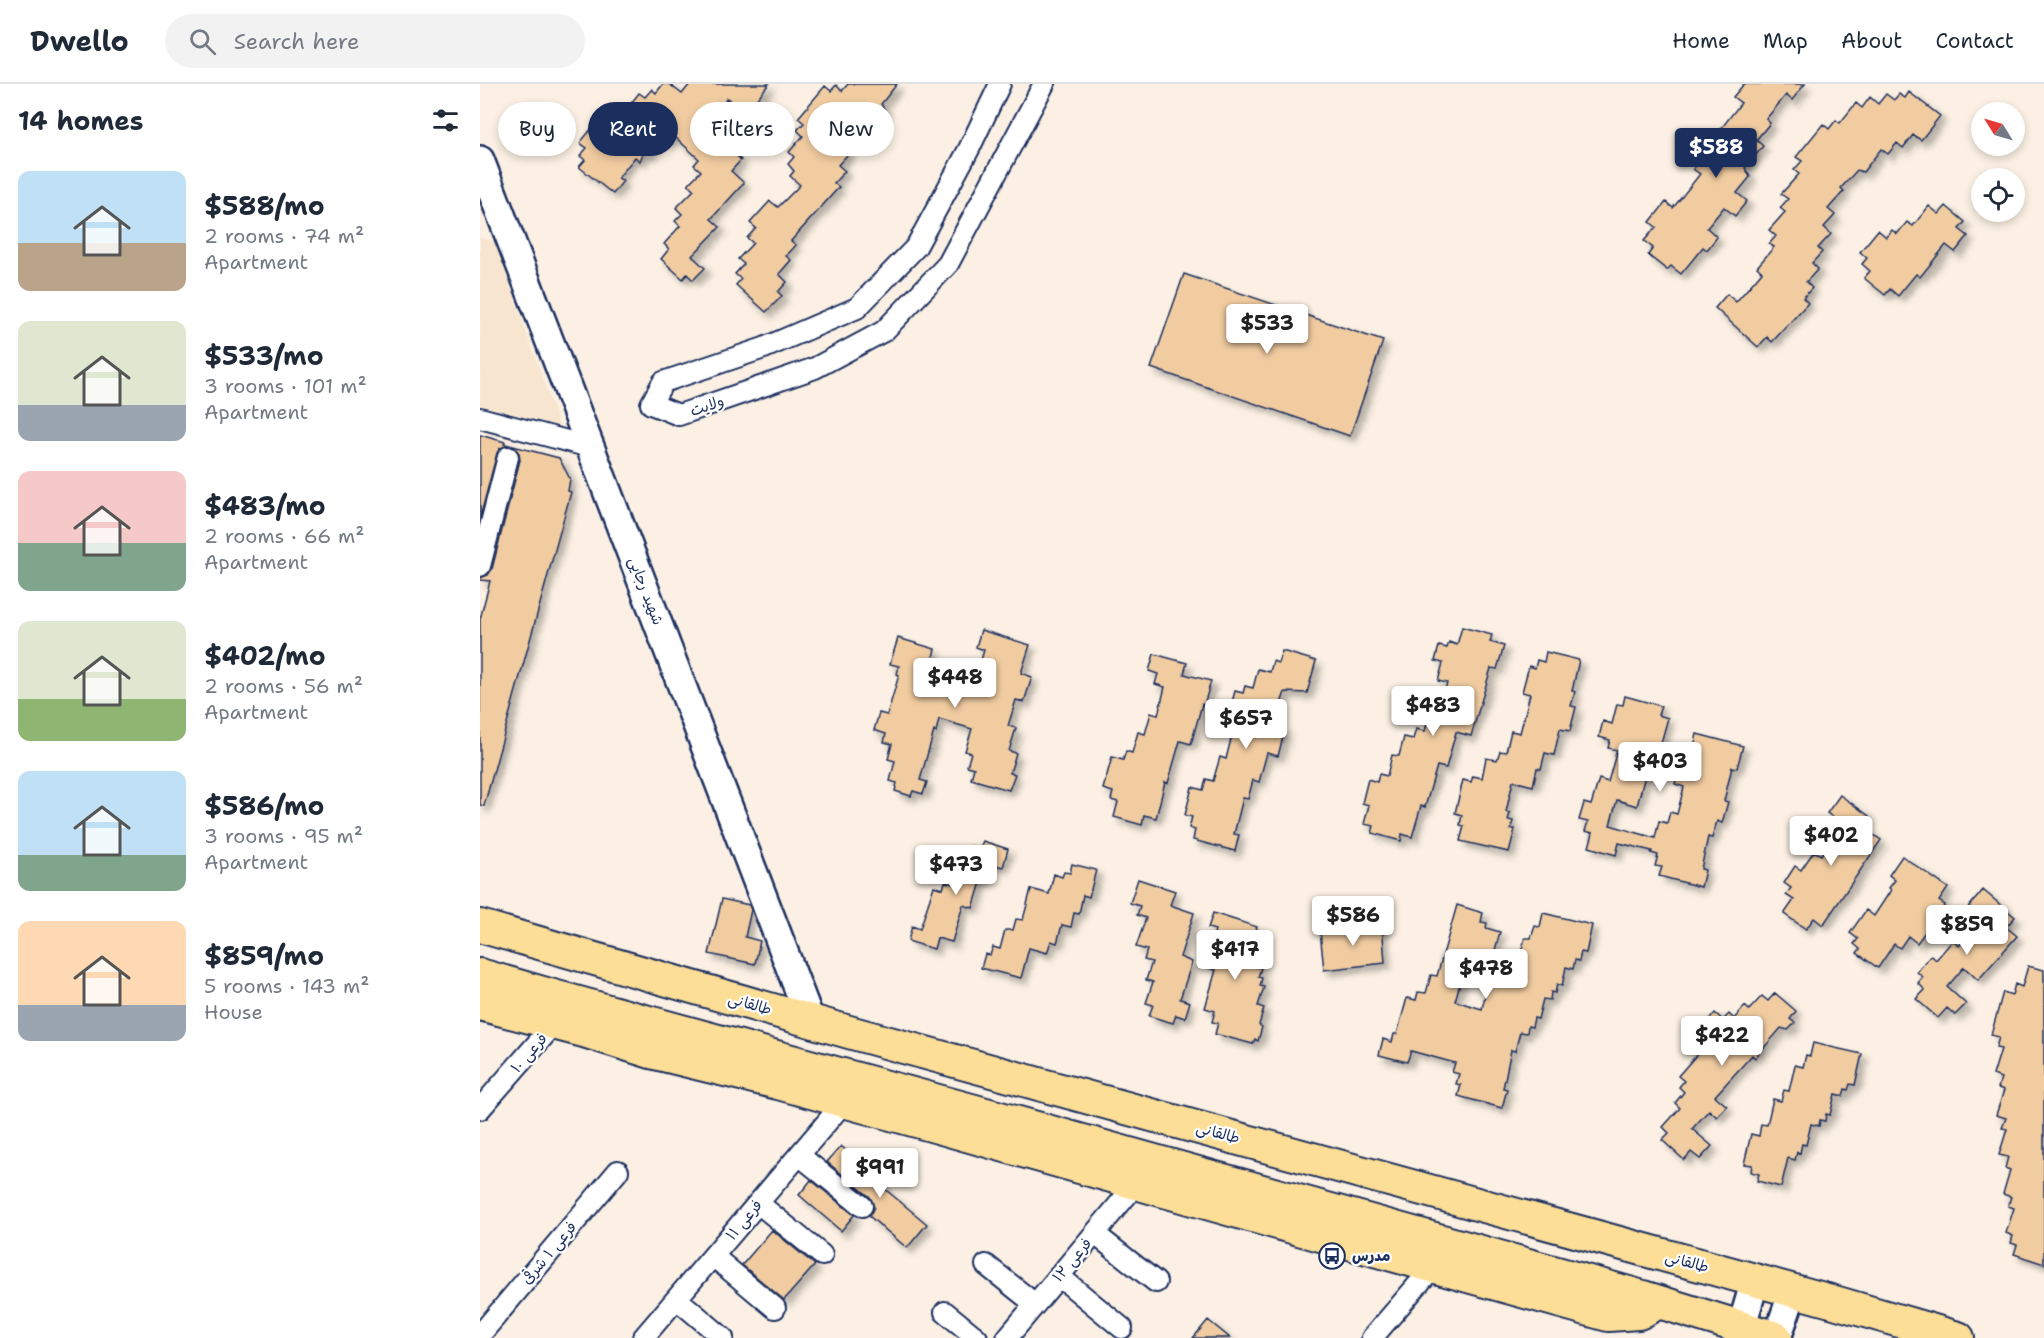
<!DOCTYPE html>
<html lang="en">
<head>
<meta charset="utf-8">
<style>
  :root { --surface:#fff; --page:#f2f2f3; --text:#1f2937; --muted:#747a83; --line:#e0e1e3; --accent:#1b2f5e }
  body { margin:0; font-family:"Shantell Sans","Playpen Sans Arabic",sans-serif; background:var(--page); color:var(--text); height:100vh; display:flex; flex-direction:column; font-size:22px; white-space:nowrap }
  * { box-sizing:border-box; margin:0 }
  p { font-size:20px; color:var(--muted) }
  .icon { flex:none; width:33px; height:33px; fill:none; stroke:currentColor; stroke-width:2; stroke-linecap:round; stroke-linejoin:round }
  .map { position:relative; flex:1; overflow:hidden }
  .details { display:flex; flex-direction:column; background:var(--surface); width:480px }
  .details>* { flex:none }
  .top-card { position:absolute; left:18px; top:18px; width:570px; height:54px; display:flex; gap:12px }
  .needle { width:39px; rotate:307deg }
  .controls { position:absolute; left:1491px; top:18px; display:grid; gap:12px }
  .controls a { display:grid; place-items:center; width:54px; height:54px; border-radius:50%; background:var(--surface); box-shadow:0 3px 9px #0003; font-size:30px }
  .price { position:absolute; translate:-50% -51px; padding:0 14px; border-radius:6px; background:#fff; color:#222; font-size:20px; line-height:39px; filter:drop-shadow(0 2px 3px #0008) }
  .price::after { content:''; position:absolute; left:50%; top:36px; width:18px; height:14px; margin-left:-9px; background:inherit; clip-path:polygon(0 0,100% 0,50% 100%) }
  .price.current { background:var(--accent); color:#fff }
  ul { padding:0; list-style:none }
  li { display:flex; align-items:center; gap:18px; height:150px; padding:0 18px }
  li span { display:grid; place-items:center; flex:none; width:168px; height:120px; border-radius:12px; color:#555 }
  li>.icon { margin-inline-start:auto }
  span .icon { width:72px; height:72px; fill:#fffc; stroke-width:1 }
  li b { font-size:26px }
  h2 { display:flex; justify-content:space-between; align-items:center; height:72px; padding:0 18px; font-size:26px }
  .chip { padding:0 21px; border-radius:27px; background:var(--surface); box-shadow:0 3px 9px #0003; font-size:21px; line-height:54px }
  .chip.current { background:var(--accent); color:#fff }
  header { display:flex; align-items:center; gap:36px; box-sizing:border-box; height:84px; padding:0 30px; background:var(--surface); border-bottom:2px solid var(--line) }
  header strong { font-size:28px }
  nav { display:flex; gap:33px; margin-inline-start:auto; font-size:21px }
  .search { width:420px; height:54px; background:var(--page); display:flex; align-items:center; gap:15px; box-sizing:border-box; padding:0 21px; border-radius:33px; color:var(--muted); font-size:22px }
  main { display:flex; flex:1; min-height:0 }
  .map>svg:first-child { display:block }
  .built { fill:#f8e5cf }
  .building { fill:#f1cca1; stroke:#1b2f5e; stroke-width:1.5; fill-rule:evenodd; filter:url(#shadow) }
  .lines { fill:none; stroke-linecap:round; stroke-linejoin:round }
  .street-casing { stroke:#1b2f5e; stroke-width:24 }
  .secondary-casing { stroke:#1b2f5e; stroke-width:32 }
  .primary-casing { stroke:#1b2f5e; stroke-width:36 }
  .street { stroke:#fff; stroke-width:20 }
  .secondary { stroke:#fff; stroke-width:27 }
  .primary { stroke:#fdde96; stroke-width:32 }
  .labels { text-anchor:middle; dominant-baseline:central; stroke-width:4.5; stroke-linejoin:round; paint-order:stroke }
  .street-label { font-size:15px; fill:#1b2f5e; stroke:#fff }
  .poi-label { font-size:15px; font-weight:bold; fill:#1b2f5e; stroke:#fff; text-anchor:start }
</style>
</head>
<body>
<header>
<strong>Dwello</strong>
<div class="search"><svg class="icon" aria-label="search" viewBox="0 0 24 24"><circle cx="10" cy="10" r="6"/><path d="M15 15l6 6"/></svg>Search here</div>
<nav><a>Home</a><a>Map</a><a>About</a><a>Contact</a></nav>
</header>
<main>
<section class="details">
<h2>14 homes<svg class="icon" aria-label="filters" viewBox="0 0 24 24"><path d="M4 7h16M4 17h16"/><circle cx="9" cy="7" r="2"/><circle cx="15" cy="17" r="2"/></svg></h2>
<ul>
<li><span style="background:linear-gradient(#bfe0f5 60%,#b9a48a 0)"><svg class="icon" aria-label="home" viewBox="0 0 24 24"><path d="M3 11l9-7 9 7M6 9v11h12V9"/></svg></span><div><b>$588/mo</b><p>2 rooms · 74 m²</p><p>Apartment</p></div></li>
<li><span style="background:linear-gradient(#dfe7d0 70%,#9aa5b1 0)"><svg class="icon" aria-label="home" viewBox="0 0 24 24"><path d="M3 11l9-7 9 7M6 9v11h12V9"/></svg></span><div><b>$533/mo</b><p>3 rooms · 101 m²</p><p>Apartment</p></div></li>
<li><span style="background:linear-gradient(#f6c9c9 60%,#7fa58c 0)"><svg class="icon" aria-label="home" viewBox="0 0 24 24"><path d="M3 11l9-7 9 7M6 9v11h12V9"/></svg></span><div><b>$483/mo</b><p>2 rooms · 66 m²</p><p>Apartment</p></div></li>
<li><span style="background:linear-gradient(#dfe7d0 65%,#8fb573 0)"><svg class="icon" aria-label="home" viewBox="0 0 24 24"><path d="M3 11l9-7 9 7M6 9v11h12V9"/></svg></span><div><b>$402/mo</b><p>2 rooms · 56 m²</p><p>Apartment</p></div></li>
<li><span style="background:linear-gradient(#bfe0f5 70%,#7fa58c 0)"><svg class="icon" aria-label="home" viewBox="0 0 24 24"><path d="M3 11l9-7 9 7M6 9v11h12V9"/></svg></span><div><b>$586/mo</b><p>3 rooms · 95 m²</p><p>Apartment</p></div></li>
<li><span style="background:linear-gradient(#ffd9b3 70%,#9aa5b1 0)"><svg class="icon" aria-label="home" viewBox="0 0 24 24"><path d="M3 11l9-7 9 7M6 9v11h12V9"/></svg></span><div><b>$859/mo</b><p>5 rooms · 143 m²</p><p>House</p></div></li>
</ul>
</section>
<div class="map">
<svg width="1564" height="1254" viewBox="0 0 1564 1254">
  <defs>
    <filter id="shadow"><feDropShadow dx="5.5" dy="5.5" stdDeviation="3" flood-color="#0004"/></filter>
  </defs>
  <rect width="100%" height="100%" fill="#fbf0e3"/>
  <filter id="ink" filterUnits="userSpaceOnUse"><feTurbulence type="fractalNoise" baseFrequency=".0167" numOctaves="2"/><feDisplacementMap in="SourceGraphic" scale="12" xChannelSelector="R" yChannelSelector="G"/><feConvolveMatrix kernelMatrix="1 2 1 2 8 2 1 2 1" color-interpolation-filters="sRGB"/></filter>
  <g filter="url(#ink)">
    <path class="built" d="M0,154L15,158L79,342L0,321Z"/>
    <path class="building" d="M183,0H189L202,10L210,0H289L265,29L247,14L224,42L261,76L251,87L264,99L231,135L240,143L212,172L225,184L213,196L207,190L203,195L181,175L189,165L184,160L200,142L195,137L202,130L196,124L214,106L208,100L221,87L214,81L219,75L194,52L188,59L182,53L169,70L164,67L160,77L155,73L138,94L143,97L133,110L99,83L105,76L100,72L107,64L100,59L123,30L131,36L137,28L142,31L159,9L165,13L172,5L176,9Z
      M368,0H417L401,20L405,26L387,46L382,42L364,63L370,68L358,81L365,87L354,99L359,103L311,157L316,161L306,172L311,176L299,190L307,198L298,208L302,212L286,228L256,201L261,195L255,190L264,180L258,175L273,159L267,154L276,144L270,139L290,117L298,123L320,101L310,92L314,87L308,80L314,73L309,68L323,52L317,46L324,39L318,34L345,2L351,7L356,1L362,7Z
      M1264,0H1325L1312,16L1306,11L1286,35L1290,39L1276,56L1283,62L1265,84L1270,93L1257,109L1267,117L1255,132L1244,123L1227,144L1237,153L1227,166L1223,163L1201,190L1191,182L1187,186L1168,171L1173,164L1164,157L1176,143L1170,138L1186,118L1193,124L1220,90L1213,85L1232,62L1229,60L1261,19L1253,13Z
      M1429,8L1460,32L1441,56L1433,51L1423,64L1417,59L1408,70L1401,65L1383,88L1377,86L1361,104L1364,107L1348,125L1355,131L1344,143L1351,150L1338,164L1342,168L1332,179L1338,185L1326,198L1332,204L1323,214L1328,219L1292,258L1287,253L1278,263L1235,224L1247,210L1256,218L1282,188L1277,183L1294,163L1289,160L1296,152L1289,146L1305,128L1300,124L1308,115L1301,110L1319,90L1314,86L1322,77L1316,73L1343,40L1349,45L1356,36L1360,39L1376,19L1382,24L1390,13L1398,20L1406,10L1414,16L1419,10L1425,14Z
      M1449,122L1459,130L1466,122L1485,138L1479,145L1488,152L1475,168L1466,161L1440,193L1436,190L1418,212L1410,205L1405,211L1384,194L1390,187L1382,180L1387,174L1380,168L1398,146L1406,153L1412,146L1417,150L1427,138L1433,142Z
      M704,190L903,257L870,352L671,284Z
      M0,351L25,358L24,360L29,361L20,364L17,369L0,434Z
      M33,362L79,374L90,395L88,407L91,408L4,722L0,721V535L10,497L0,496V494L8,491L12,485L40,376L39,369Z
      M982,543L1012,551L1010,558L1024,562L1017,585L1011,584L991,652L976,648L966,684L957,682L945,723L941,722L932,753L922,750L921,757L892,749L894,742L884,740L889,721L882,719L888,695L897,698L899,690L907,692L912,671L919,672L924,653L933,655L936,645L945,647L951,625L959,627L967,599L958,597L963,579L955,577L959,562L967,564L969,558L977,561Z
      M501,546L550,561L541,589L552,593L544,618L536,616L528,642L536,644L529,667L536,669L530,689L535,690L529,706L491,695L494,684L487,682L491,669L485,667L492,645L459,635L456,648L454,647L440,696L447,698L443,710L433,707L431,712L415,707L417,699L410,697L415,677L408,675L412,660L404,658L406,650L394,646L399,629L407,631L419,591L417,590L419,582L410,580L418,554L455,565L452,577L497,590L504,566L496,563Z
      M802,567L836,577L827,609L805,608L792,645H805L798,672L787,669L779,698L773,696L768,715L763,714L754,750L759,751L755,767L713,756L715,746L709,744L712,733L705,731L712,703L723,706L726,695L733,697L740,673L746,675L755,639L747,637L755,607L763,609L765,602L773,604L778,585L790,588L793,577L798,579Z
      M1066,568L1099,576L1092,607L1095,608L1091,622L1096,623L1090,647L1080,645L1074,671L1065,669L1061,685L1057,684L1053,702L1033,697L1026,728L1030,729L1028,736L1033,737L1031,745H1035L1029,768L980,757L984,742L980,741L982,731L975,729L983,696L991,698L993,692L1002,694L1006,674L1017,676L1020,667L1026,668L1031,647L1040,649L1050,610L1042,608L1049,582L1055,584L1057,576L1064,578Z
      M674,570L707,579L704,590L731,597L724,621L722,620L711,660L700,657L688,699L685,698L676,734L664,731L662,741L634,733L638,718L631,716L633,708L623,705L632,673L643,676L646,667L652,669L658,648L665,650L671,629L678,631L685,603L675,600L678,590L669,587Z
      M1145,612L1181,622L1178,631L1188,634L1179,666L1208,674L1211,662L1214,663L1217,650L1263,662L1257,684L1252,683L1244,717L1248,718L1242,739L1237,737L1232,754L1228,753L1221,785L1225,786L1221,803L1179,792L1182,783L1175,782L1178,771L1171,769L1172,767L1139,759L1136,771L1109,763L1113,749L1105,747L1108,738L1099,736L1104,719L1111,721L1119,695L1128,698L1137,666L1128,664L1130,656L1119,653L1123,637L1132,640L1137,620L1143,621ZM1167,684L1197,693L1195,700L1204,703L1197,730L1190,728L1187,739L1179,737L1175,754L1130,741L1137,716L1157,722Z
      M1360,711L1389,732L1381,742L1401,756L1343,841L1334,834L1326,845L1304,830L1314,816L1306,811L1311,804L1304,799L1315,782L1321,786L1334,767L1341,771L1358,746L1351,741L1355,735L1347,729Z
      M503,757L528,765L523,783L507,779L493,824L483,821L472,858L457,854L454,865L428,857L432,842L440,845L454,802L463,805L465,798L474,800L478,787L482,788L490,762L500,764Z
      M1422,772L1468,804L1459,817L1465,821L1437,859L1428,852L1420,864L1414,860L1398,884L1377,869L1380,865L1374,860L1378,855L1370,849L1386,826L1394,832L1411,806L1409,804L1415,796L1409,791Z
      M592,780L616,786L609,813L603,811L599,830L594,829L591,843L582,841L577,859L571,857L567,869L549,864L541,894L501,884L505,870L510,871L513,863L520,865L525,846H533L536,835L543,836L551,805L569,810L574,790L582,793L584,788L590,789Z
      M658,795L695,807L690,821L714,829L700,873L712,878L700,915L710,918L705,934L696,931L693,939L669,932L673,921L666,919L673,898L666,896L672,878L664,876L667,866L656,863L666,834L657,831L660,822L650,819Z
      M1503,806L1535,833L1526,843L1537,852L1498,896L1484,883L1467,903L1486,920L1475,931L1467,924L1458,934L1436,915L1445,906L1438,899L1443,893L1437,888L1451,871L1456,876L1473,856L1479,862L1497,842L1490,836L1495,830L1488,824Z
      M242,815L269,821L271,826L265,853L280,857L275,880L229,870Z
      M977,821L1003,829L1001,838L1007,839L1006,844L1020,848L1013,873L1038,879L1045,854H1051L1055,842L1060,843L1063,829L1112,841L1106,869L1101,868L1099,877L1095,876L1093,885L1086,883L1082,902L1077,900L1075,909L1071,908L1070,916L1063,915L1058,935L1054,934L1052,943L1048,942L1047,949L1040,948L1035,967L1031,966L1025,995L1023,1004L1027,1005L1022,1024L978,1012L981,1001L976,1000L979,990L972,988L975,979L931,967L927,978L899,971L903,955L912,958L914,950H917L927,914L936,916L938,908L946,909L951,891L957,892ZM982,892L1008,899L1002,925L975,917Z
      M733,829L777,843L774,854L778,855L775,864L779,865L773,882L781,884L778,893L782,894L780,902L784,903L778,922L784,924L779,941L782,943L778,957L775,955L773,960L735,950L738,939L732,938L735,927L725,924L736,886L728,884L737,858L732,856L735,846L728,844Z
      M902,839L905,879L844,886L840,847Z
      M1548,882L1564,886V1180L1534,1170L1537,1161L1531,1159L1533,1152L1526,1149L1534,1124L1528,1122L1531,1113L1523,1110L1530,1086L1525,1084L1528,1073L1519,1071L1527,1045L1522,1044L1526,1034L1516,1031L1524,1006L1518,1004L1521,994L1513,991L1521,965L1516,964L1519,953L1511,951L1523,908L1532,911L1535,900L1542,903Z
      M1295,909L1316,927L1310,935L1315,939L1308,946L1301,944L1275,974L1272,971L1235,1012L1247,1022L1237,1033L1229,1026L1212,1045L1232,1062L1220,1075L1211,1068L1204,1076L1182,1056L1189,1049L1183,1043L1200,1024L1195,1019L1204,1008L1199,1003L1204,997L1198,992L1218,969L1215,966L1228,951L1221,945L1235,929L1243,936L1249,930L1254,935L1265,922L1269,926L1282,912L1288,917Z
      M1333,959L1382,970L1375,1001L1370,1000L1368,1006L1365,1005L1363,1012L1355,1010L1350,1031L1346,1030L1345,1037L1340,1036L1339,1042L1331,1040L1326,1061L1322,1060L1320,1069L1317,1068L1315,1076L1308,1074L1301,1103L1277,1097L1279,1090L1271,1088L1272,1081L1264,1080L1271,1050L1279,1052L1281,1040L1287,1041L1293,1015L1301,1017L1304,1006L1309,1007L1315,981L1323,983L1326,971L1330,972Z
      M361,1062L403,1097L400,1101L447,1140L427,1164L389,1132L394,1123L390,1113L347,1078Z
      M331,1096L374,1131L361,1147L319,1111Z
      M292,1146L335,1181L304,1216L262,1181Z
      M728,1236L750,1254H713Z"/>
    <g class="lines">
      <g class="street-casing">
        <path id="street" d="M520,0L489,65L436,163L377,224L284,264L183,298L171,320L199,331L335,284L404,247L468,180L564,0
          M0,334L110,363
          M0,482L28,373
          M0,1025L75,939
          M319,1071L382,1122
          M278,1119L342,1171
          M615,1150L676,1198
          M233,1172L295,1224
          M506,1181L555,1220
          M579,1192L642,1244
          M197,1215L243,1254
          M465,1228L497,1254
          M0,1251L138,1087
          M163,1254L365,1017
          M527,1254L657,1099
          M892,1254L954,1182"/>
      </g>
      <g class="secondary-casing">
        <path id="secondary" d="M0,76L331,938
          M1258,1254L1275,1197
          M1297,1254L1313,1207"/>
      </g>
      <g class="primary-casing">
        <path id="primary" d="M0,842L369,948L1351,1217L1478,1254
          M0,891L73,912L495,1027L1163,1213L1296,1254
          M0,920L104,947L171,968L298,999L451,1041L801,1140L1128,1231L1159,1229L1179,1218"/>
      </g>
      <use href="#street" class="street"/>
      <use href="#secondary" class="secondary"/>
      <use href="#primary" class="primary"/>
    </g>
  </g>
  <defs>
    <g id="bus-ring" transform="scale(1.35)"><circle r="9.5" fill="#fff" stroke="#1b2f5e" stroke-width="1.5"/><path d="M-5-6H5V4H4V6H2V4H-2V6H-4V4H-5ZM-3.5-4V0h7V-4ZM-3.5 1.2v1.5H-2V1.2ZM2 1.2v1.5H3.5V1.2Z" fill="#1b2f5e"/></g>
  </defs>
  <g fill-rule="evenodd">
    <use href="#bus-ring" x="852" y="1172"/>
  </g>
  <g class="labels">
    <g class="street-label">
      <text transform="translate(227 322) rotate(-19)">ولایت</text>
      <text transform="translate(166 507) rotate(69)">شهید رجایی</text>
      <text transform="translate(270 920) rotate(16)">طالقانی</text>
      <text transform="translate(49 969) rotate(-49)">فرعی ۱۰</text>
      <text transform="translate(738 1049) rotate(15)">طالقانی</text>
      <text transform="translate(264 1136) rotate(-50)">فرعی ۱۱</text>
      <text transform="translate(69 1169) rotate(-50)">فرعی ۱ شرقی</text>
      <text transform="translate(592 1176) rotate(-50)">فرعی ۱۲</text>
      <text transform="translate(1207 1178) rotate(15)">طالقانی</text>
    </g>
    <g class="poi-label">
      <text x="872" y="1172">مدرس</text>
    </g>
  </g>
</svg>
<div class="controls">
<a><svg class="needle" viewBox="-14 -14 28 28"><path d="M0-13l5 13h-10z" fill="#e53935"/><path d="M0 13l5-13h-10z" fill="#747a83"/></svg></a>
<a><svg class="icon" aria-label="locate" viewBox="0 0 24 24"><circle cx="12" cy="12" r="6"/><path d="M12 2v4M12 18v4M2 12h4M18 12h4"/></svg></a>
</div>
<b class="price current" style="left:1236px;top:95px">$588</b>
<b class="price" style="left:787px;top:271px">$533</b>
<b class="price" style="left:475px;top:625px">$448</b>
<b class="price" style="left:953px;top:653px">$483</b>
<b class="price" style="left:766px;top:666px">$657</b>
<b class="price" style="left:1180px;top:709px">$403</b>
<b class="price" style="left:1351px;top:783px">$402</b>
<b class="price" style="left:476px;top:812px">$473</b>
<b class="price" style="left:873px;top:863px">$586</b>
<b class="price" style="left:1487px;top:872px">$859</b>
<b class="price" style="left:755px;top:897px">$417</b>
<b class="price" style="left:1006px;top:916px">$478</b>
<b class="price" style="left:1242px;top:983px">$422</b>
<b class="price" style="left:400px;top:1115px">$991</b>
<div class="top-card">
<a class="chip">Buy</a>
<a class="chip current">Rent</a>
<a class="chip">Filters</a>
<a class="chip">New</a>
</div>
</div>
</main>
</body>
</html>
